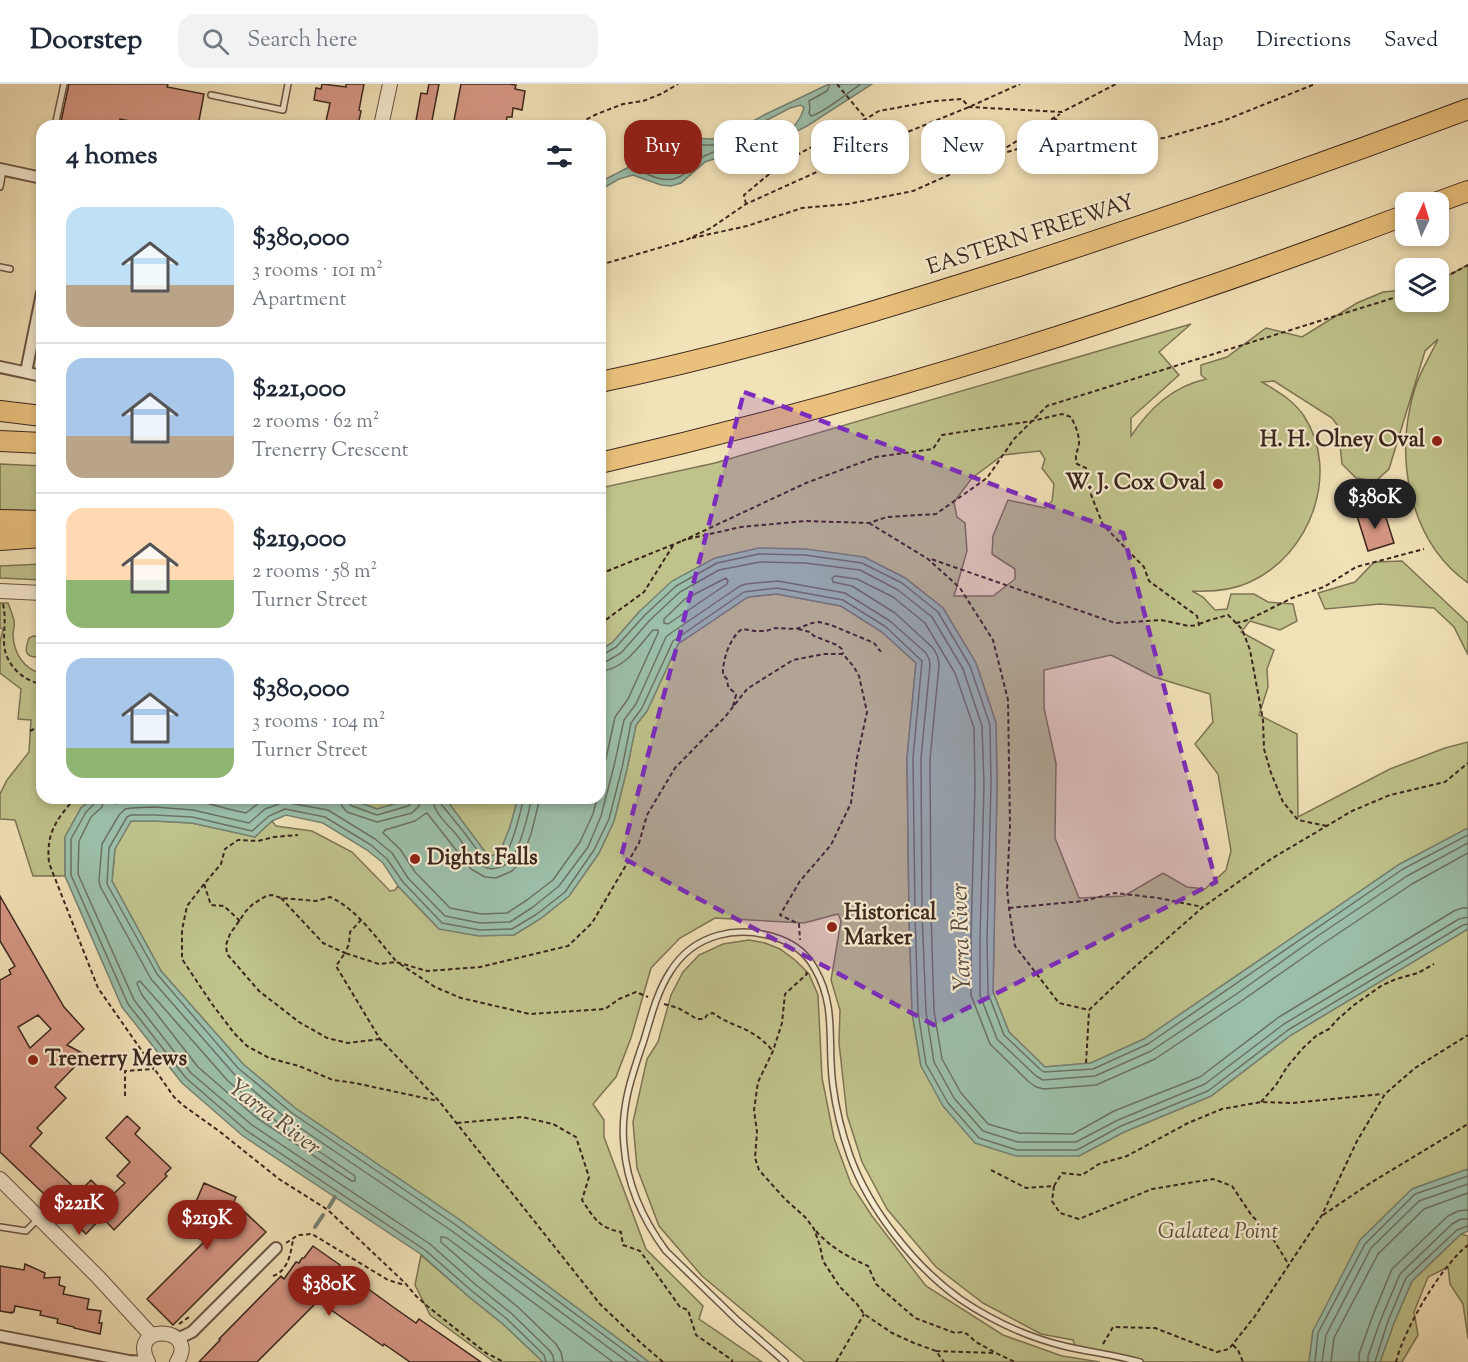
<!DOCTYPE html>
<html lang="en">
<head>
<meta charset="utf-8">
<style>
  :root { --surface:#fff; --page:#f2f2f3; --text:#1f2937; --muted:#747a83; --line:#e0e1e3; --accent:#8f2418 }
  body { margin:0; font-family:"Sorts Mill Goudy",serif; background:var(--page); color:var(--text); height:100vh; display:flex; flex-direction:column; font-size:22px; white-space:nowrap }
  * { box-sizing:border-box; margin:0 }
  p { font-size:20px; color:var(--muted) }
  .icon { flex:none; width:33px; height:33px; fill:none; stroke:currentColor; stroke-width:2; stroke-linecap:round; stroke-linejoin:round }
  .map { position:relative; flex:1; overflow:hidden }
  .drawer { position:absolute; left:36px; top:36px; width:570px; height:684px; display:flex; flex-direction:column; background:var(--surface); border-radius:18px; box-shadow:0 3px 9px #0003 }
  .drawer>* { flex:none }
  .hud { position:absolute; left:624px; top:36px; width:570px; height:54px; display:flex; gap:12px }
  .needle { width:39px; rotate:4deg }
  .controls { position:absolute; left:1395px; top:108px; display:grid; gap:12px }
  .controls a { display:grid; place-items:center; width:54px; height:54px; border-radius:12px; background:var(--surface); box-shadow:0 3px 9px #0003; font-size:30px }
  .price { position:absolute; translate:-50% -51px; padding:0 14px; border-radius:21px; background:var(--accent); color:#fff; font-size:20px; line-height:39px; filter:drop-shadow(0 2px 3px #0008) }
  .price::after { content:''; position:absolute; left:50%; top:36px; width:18px; height:14px; margin-left:-9px; background:inherit; clip-path:polygon(0 0,100% 0,50% 100%) }
  .price.selected { background:#222; color:#fff }
  ul { padding:0; list-style:none }
  li { display:flex; align-items:center; gap:18px; height:150px; padding:0 30px }
  li+li { border-top:2px solid var(--line) }
  li span { display:grid; place-items:center; flex:none; width:168px; height:120px; border-radius:18px; color:#555 }
  li>.icon { margin-inline-start:auto }
  span .icon { width:72px; height:72px; fill:#fffc; stroke-width:1 }
  li b { font-size:26px }
  h2 { display:flex; justify-content:space-between; align-items:center; height:72px; padding:0 30px; font-size:26px }
  .pill { padding:0 21px; border-radius:18px; background:var(--surface); box-shadow:0 3px 9px #0003; font-size:21px; line-height:54px }
  .pill.selected { background:var(--accent); color:#fff }
  header { display:flex; align-items:center; gap:36px; box-sizing:border-box; height:84px; padding:0 30px; background:var(--surface); border-bottom:2px solid var(--line) }
  header strong { font-size:28px }
  nav { display:flex; gap:33px; margin-inline-start:auto; font-size:21px }
  .search { width:420px; height:54px; background:var(--page); display:flex; align-items:center; gap:15px; box-sizing:border-box; padding:0 21px; border-radius:18px; color:var(--muted); font-size:22px }
  .map>svg:first-child { display:block }
  .green { fill:#bfc28b; stroke:#7e7454; stroke-width:1.5; fill-rule:evenodd }
  .water { fill:#9cbfaa; stroke:#768272; stroke-width:1.5; fill-rule:evenodd }
  .lines { fill:none; stroke-linecap:round; stroke-linejoin:round }
  .shore { stroke:#6c7264; stroke-width:1.5 }
  .stream { stroke:#768272; stroke-width:4 }
  .building { fill:#d69784; stroke:#3c261e; stroke-width:1.5; fill-rule:evenodd }
  .service-casing { stroke:#6a5544; stroke-width:8 }
  .minor-casing { stroke:#6a5544; stroke-width:14 }
  .tertiary-casing { stroke:#6a5544; stroke-width:16 }
  .motorway-casing { stroke:#3c261e; stroke-width:22 }
  .path { stroke:#3c261e; stroke-width:2; stroke-dasharray:4.5 3; stroke-linecap:butt }
  .service { stroke:#f7ecd1; stroke-width:5 }
  .minor { stroke:#f7ecd1; stroke-width:10 }
  .tertiary { stroke:#f7ecd1; stroke-width:14 }
  .motorway { stroke:#e9c17c; stroke-width:20 }
  .marked { fill:#7b2cbf; fill-opacity:0.2; stroke:#7b2cbf; stroke-width:4.5; stroke-dasharray:12 8; stroke-linejoin:round }
  .poi-dot { fill:#8f2418; stroke:#f7ecd1; stroke-width:2 }
  .labels { text-anchor:middle; dominant-baseline:central; stroke-width:4.5; stroke-linejoin:round; paint-order:stroke }
  .street-label { font-size:22px; fill:#3c261e; stroke:#f7ecd1 }
  .poi-label { font-size:22px; font-weight:bold; fill:#3c261e; stroke:#f7ecd1; text-anchor:start }
  .park-label { font-size:22px; font-style:italic; fill:#5d4d39; stroke:#f7ecd1 }
  .water-label { font-size:24px; font-style:italic; fill:#544c41; stroke:#f7ecd1 }
</style>
</head>
<body>
<header>
<strong>Doorstep</strong>
<div class="search"><svg class="icon" aria-label="search" viewBox="0 0 24 24"><circle cx="10" cy="10" r="6"/><path d="M15 15l6 6"/></svg>Search here</div>
<nav><a>Map</a><a>Directions</a><a>Saved</a></nav>
</header>
<div class="map">
<svg width="1468" height="1278" viewBox="0 0 1468 1278">
  <rect width="100%" height="100%" fill="#f2e2b8"/>
  <filter id="stains"><feTurbulence type="fractalNoise" baseFrequency=".00333" numOctaves="4"/><feColorMatrix values="0 0 0 0 .2 0 0 0 0 .09 0 0 0 0 .02 0 0 0 .5 -.17"/></filter>
  <radialGradient id="worn" r=".72"><stop offset=".6" stop-color="#630" stop-opacity="0"/><stop offset="1" stop-color="#630" stop-opacity=".3"/></radialGradient>
  <path class="green" d="M1468,181V499C1408,456 1394,372 1415,304C1420,287 1431,271 1438,255L1425,267L1389,385L1376,397L1356,394L1342,380L1338,342L1332,334L1274,297L1262,298C1278,308 1292,315 1304,332C1341,389 1310,471 1250,498C1231,507 1212,508 1192,507L1203,513L1215,526L1227,525L1231,510H1254L1268,518L1293,520L1297,537L1280,546L1250,537L1241,548L1274,566L1267,585L1268,603L1259,631L1297,650L1298,733L1390,685L1445,664L1468,658V744L1400,780L1144,955L1091,979L1045,983L1009,948L993,908L997,701L996,639L976,579L943,524L905,494L864,473L640,527L612,559L600,566V404L715,379L1191,240L1159,268L1179,291L1131,334V352C1150,324 1172,303 1206,295L1201,291V281L1227,273L1266,244L1302,253L1357,219L1383,208L1405,206L1406,218H1438L1439,196ZM1040,367L1045,375L1042,384L1054,400L1052,417L1045,424L1008,416L993,452L992,470L1015,485V495L993,512H954L967,467L965,439L957,433L954,418L972,394L1003,371ZM1111,571L1154,593L1210,610L1213,638L1195,660L1218,690L1231,767L1226,786L1205,805L1187,803L1163,789L1124,812L1079,814L1055,754L1056,679L1044,624V586Z
    M0,380L42,382V427L0,426Z
    M1402,477L1468,539V571L1454,543L1434,524L1380,520L1325,525L1318,509L1355,498L1374,478Z
    M42,480V496L0,494V482Z
    M777,510L841,522L882,548L916,579L907,674L909,828L912,929L921,982L1079,1072L1124,1048L1211,1012L1291,951L1468,845V1085L1412,1105L1313,1247L1309,1278H1140L1076,1265L1073,1256L1041,1250L983,1219L936,1183L887,1125L862,1078L847,1031L839,959L840,926L831,896L841,837L838,830L804,839L715,834L680,854L651,884L631,954L616,993L593,1020L604,1036V1053L646,1165L703,1222L699,1235L762,1278H649L460,1136L295,1024L243,980L161,887L112,797L115,765L131,737H155L192,739L255,753L272,737L276,742L312,747L352,768L390,807L395,806L398,802L439,845L514,851L540,835L569,812L599,769L614,737L627,685L636,641L647,627L678,560L748,513Z
    M0,519H8C10,525 13,531 14,537C15,542 13,546 13,551C14,570 24,585 42,590V714H93L81,724L65,753V792H33L15,736L0,735V710L7,696L29,668L31,636L18,635L21,605L0,589V558L3,545L0,544Z
    M33,552L42,553V563L40,573C23,574 25,565 29,554Z
    M347,714H415L377,725Z
    M445,714H518L510,743L500,768L492,772L485,768Z
    M749,856L765,859L780,865L795,876L809,890L818,911L822,994L834,1054L851,1100L872,1132L926,1202L1003,1251L1062,1272L1100,1278H805L702,1192L659,1142L637,1084L633,1038L647,975L658,958L671,911L683,888L699,871L723,860Z
    M1461,1150L1468,1152V1255L1463,1220L1450,1200L1448,1183L1428,1193L1414,1228L1418,1251L1402,1278H1380L1394,1239L1412,1197Z
    M421,1171L468,1212L503,1240L543,1278H494L430,1231L415,1201Z"/>
  <path class="water" d="M829,0H872L807,42L783,54L740,66L705,78L681,99L671,102L661,101L633,91L619,95L600,106V98L681,56L688,54L712,55L733,48L766,30ZM801,21L804,24C801,34 794,46 782,49C778,50 772,50 768,51C759,53 753,56 744,54L741,51L742,47L747,44L769,35L790,24Z
    M759,464L806,465L864,473L905,494L943,524L976,579L996,639L997,701L993,908L1009,948L1045,983L1091,979L1144,955L1400,780L1468,744V845L1291,951L1211,1012L1124,1048L1079,1072H1016L975,1059L943,1022L921,982L912,929L909,828L907,674L916,579L882,548L841,522L777,510L748,513L678,560L647,627L636,641L627,685L614,737L599,769L569,812L540,835L514,851L479,852L439,845L398,802L383,779L367,766L323,739L286,731L272,737L255,753L192,739L155,737H131L115,765L112,797L161,887L243,980L295,1024L460,1136L649,1278H543L503,1240L468,1212L422,1171L243,1052L182,999L122,923L65,792V753L81,724L93,714H347L377,725L415,714H445L485,768L492,772L500,768L510,743L518,714H600V566L612,559L640,527L672,497L715,474Z
    M1468,1085V1147L1461,1150L1412,1197L1394,1239L1380,1278H1309L1313,1247L1360,1156L1412,1105Z"/>
  <g class="lines">
    <path class="shore" d="M830,0L827,7L809,17L810,24L809,29L811,32C824,29 848,8 861,0
      M734,54L738,57L737,61C725,65 711,67 701,74C693,80 687,89 679,93C667,99 652,93 642,87L643,83L683,61H713Z
      M689,68L691,70V73C682,82 674,91 660,86L661,82L676,73Z
      M726,494L728,497L727,500L668,540L664,539V535L685,515Z
      M600,571L604,570L616,563L645,531L676,502L717,479L759,470L805,471L862,479L902,499L938,528L970,582L990,641L991,701L987,855L988,909L1004,951L1041,986L1044,988L1093,985L1148,960L1403,785L1468,751
      M600,578L607,577L621,569L650,536L680,508L719,486L760,478L805,479L860,486L898,506L932,533L963,585L982,642L984,701L980,855V911L997,955L1036,992L1043,996L1095,992L1151,967L1235,911L1319,851L1407,792L1468,759
      M600,587C624,586 639,562 653,546H658V549L628,615L615,633L600,702
      M96,714L95,719L86,728L71,755V791L128,920L186,994L247,1047L425,1166L472,1207L507,1235L544,1271L546,1278
      M104,714L102,723L91,733L79,757L78,790L134,916L191,989L252,1041L430,1160L476,1201L512,1230L550,1267L553,1272L554,1278
      M113,714V718L116,720C134,711 174,714 195,717C213,720 229,726 246,729L259,719L269,714
      M341,714L342,722L347,728L377,738L412,729L419,722L420,714
      M348,714L349,719L352,722L377,731L408,722L412,719V714
      M433,714C433,728 446,739 455,749C465,760 471,777 485,783C493,787 505,783 511,776C519,766 530,727 531,714
      M440,714L441,720L463,747L481,771L492,778C496,776 502,775 505,771C512,762 522,725 523,714
      M540,714L531,750L520,779L512,787L496,794L485,793L471,785L427,729L425,730L415,737L385,746L383,749L400,765L415,788L450,824L481,830L507,829L527,816L553,796L580,758L593,730L597,714
      M1468,769L1412,800L1324,859L1240,918L1155,975L1096,1001L1044,1005L1036,1003L1029,998L990,960L971,911V854L975,701L974,644L955,589L925,539L893,513L857,495L835,492L832,494L833,498L852,502L895,529L932,563C937,569 939,574 939,582L930,675L931,828L934,927L942,975L961,1009L988,1040L1019,1049L1073,1050L1114,1027L1200,993L1279,933L1454,827L1462,824H1468
      M140,897L228,997L282,1042L355,1092V1097H352L257,1034L198,983L142,911L137,900L138,898Z
      M563,1278L561,1268L556,1260L518,1223L482,1194L441,1158V1153H443L447,1154L613,1278
      M628,1278L452,1147L287,1035L234,990L151,895L100,802L99,796L102,760L119,731L125,725L131,724L155,723L193,726L249,739L265,725L284,718L328,726L375,755L392,769L408,794L445,832L480,839L510,838L533,823L559,802L588,763L601,732L614,682L624,636L636,620L666,553L671,549L740,502L746,500L778,497L845,509L890,537L926,569L929,575L930,581L921,674L922,828L926,928L934,978L954,1014L983,1047L1018,1058H1076L1118,1036L1205,1000L1284,940L1459,835L1468,833
      M640,1278L456,1141L292,1029L238,984L157,890L107,800L109,764L127,733L131,731H154L192,733L252,747L269,732L285,725L325,733L371,761L387,775L403,798L442,839L480,846L512,845L537,830L565,808L594,766L609,735L622,684L631,639L642,624L673,557L744,508L777,504L843,516L886,543L922,577L913,674L915,828L918,928L926,980L948,1019L979,1054L1017,1066H1077L1121,1042L1208,1007L1288,946L1463,841L1468,840
      M1315,1278L1318,1249L1365,1160L1415,1110L1468,1092
      M1322,1278L1326,1251L1371,1164L1419,1117L1468,1100
      M1331,1278L1334,1254L1378,1170L1424,1125L1468,1109
      M1359,1278V1270L1373,1231L1392,1185L1448,1132L1458,1127L1468,1126
      M1368,1278V1272L1381,1235L1400,1190L1452,1140L1461,1135H1468
      M1375,1278L1388,1237L1406,1194L1457,1146L1468,1142"/>
    <path class="stream" d="M329,1123L335,1113
      M315,1143L323,1131"/>
  </g>
  <path class="building" d="M69,0H168L167,3L204,10L198,42H157L120,35L118,42H60Z
    M322,0L346,3V0H364L359,26L361,27L358,42H325L330,19L314,16L316,4L321,5Z
    M429,0H439L431,42H415L421,9L427,10Z
    M461,0H509L516,1L515,5L525,7L522,26L513,24L512,33H507L506,40L494,37L493,42H453Z
    M1383,424L1394,459L1368,467L1357,432Z
    M0,812L64,923L84,945L67,961L86,971L55,1003L66,1014L37,1044L42,1049L30,1062L79,1108L91,1096L109,1114L125,1099L117,1092L130,1078L106,1054L127,1032L140,1044L135,1050L171,1084L165,1090L167,1092L114,1146L102,1133L86,1150L0,1068V896L11,890L9,886L15,882L0,857ZM38,931L51,945L30,964L18,943Z
    M204,1099L236,1113L234,1118L266,1148L173,1241L147,1215L205,1157L183,1148Z
    M313,1162L340,1181L338,1183L396,1225L416,1239L419,1235L481,1278H410L384,1260L383,1262L318,1217L257,1278H199L220,1256L219,1255L281,1192L284,1195L296,1178L299,1179L302,1174H304Z
    M25,1180L45,1189L44,1194L60,1193L59,1201L65,1203L63,1210L89,1215L87,1225L101,1227L99,1239H102L100,1250L74,1244V1243L57,1239L58,1235L40,1231L41,1227L15,1222L14,1228H12V1229L0,1227V1182L24,1186Z"/>
  <g class="lines">
    <g class="service-casing">
      <path id="service" d="M211,11L283,26L288,0
        M55,42L64,0
        M0,103L3,86
        M0,183L10,185
        M0,1143L26,1147L38,1135
        M785,1278L738,1237L666,1167C643,1136 627,1101 624,1062C620,1024 632,991 644,956C651,933 657,908 670,888C694,849 739,840 780,855C796,861 807,870 815,885C837,923 827,960 833,1002C836,1026 842,1049 850,1072C869,1125 914,1182 960,1215C991,1236 1027,1253 1064,1262C1089,1268 1115,1271 1140,1278"/>
    </g>
    <g class="minor-casing">
      <path id="minor" d="M0,85L42,94
        M0,283L42,292
        M26,288L42,209
        M0,1252L129,1277L147,1278
        M177,1255L192,1248L276,1164"/>
    </g>
    <g class="tertiary-casing">
      <path id="tertiary" d="M381,42L390,0
        M0,507L42,509
        M0,1095L99,1194L152,1252
        M148,1278C127,1238 200,1242 177,1278"/>
    </g>
    <g class="motorway-casing">
      <path id="motorway" d="M1438,118L1468,107
        M600,298C742,269 881,226 1019,182C1170,133 1319,81 1468,25
        M0,327L42,332
        M0,357L42,359
        M600,379C803,332 1004,273 1201,205C1270,182 1338,156 1406,131
        M0,436L42,437
        M0,456L42,453"/>
    </g>
    <path class="path" d="M837,0L860,28L866,34
      M1053,34L1104,57L1164,54L1223,37L1315,0
      M573,42L597,30L623,20L643,17L661,10L678,0
      M1000,70L1021,64L1101,57
      M746,120L744,111L774,86L802,68L854,42L879,27L934,17L962,15L969,23L1062,28L1116,0
      M692,154L747,142L802,124L848,120L913,107L996,70L1060,30
      M600,181L686,156L711,144L746,120L883,58L969,23L1020,0
      M1438,197L1468,181
      M869,439L928,475L960,504L993,556L1008,616L1010,742L1007,804L1009,824L1015,862L1059,919L1089,926L1129,888L1203,823L1271,775L1352,727L1390,711L1445,698L1468,679
      M688,455L741,443L805,437L869,439L887,433L936,430L987,394L1014,355L1047,322L1406,210
      M682,457L806,399L876,373L933,365L942,351L1032,337L1062,330L1071,333C1075,341 1079,349 1079,359C1078,369 1074,368 1077,380L1086,384V398L1103,441L1144,483L1149,497L1197,532L1199,541L1189,542L1161,536L1115,539L931,475
      M600,490L682,457
      M3,520C6,533 4,544 4,558C4,579 22,597 42,600
      M1236,539L1248,536L1292,514L1324,503L1356,483L1424,465
      M600,540L644,508L674,460
      M1199,540L1210,536L1228,531L1242,545L1250,566L1263,636L1264,665L1271,689L1283,718L1298,736L1327,742
      M798,545L810,548L814,552L837,561L842,565L843,570
      M733,622L736,611C730,602 728,608 727,595L723,591C722,577 730,553 742,545L755,547H766L775,544L796,545L812,539L819,538L831,541L874,559L881,568
      M30,647L42,641
      M75,714C56,736 46,749 49,779L98,904L174,1013L184,1022L219,1047L279,1095L328,1126L405,1199L416,1212L426,1221L486,1269L504,1278
      M204,800L187,822L182,846V875L212,920L234,949L247,962L269,974L299,982L333,996L355,999L438,1017
      M281,814L323,859L345,869L349,860L350,848L361,836
      M1009,824L1083,817L1115,809L1158,814L1203,823
      M240,837L224,822L211,821L204,800L221,780L225,765L238,756L258,757L274,753L298,751
      M400,880L435,903L461,914L530,930L605,925L619,915L636,908L648,913
      M806,888L807,890L785,910L782,939L773,967L758,998L754,1026L757,1048L755,1074L759,1086L785,1115L806,1134L814,1145L820,1162L823,1177L840,1203L857,1220L864,1230L892,1249L914,1259L936,1267L944,1278
      M664,920L678,924L697,935H704L708,930L713,929C721,935 726,937 735,941C750,947 762,954 772,966
      M380,955L348,959L327,954L299,938L259,907L227,870L226,861L230,850L246,827L253,820L266,812L272,811L281,814L316,817L330,813C358,826 376,854 396,877
      M1086,979L1089,928
      M125,1012V987L154,985
      M1261,1018L1276,1001L1287,983L1302,965L1316,952L1329,945L1338,935L1354,921L1381,902L1396,895L1418,889L1434,880
      M457,1039L522,1033L553,1040L576,1053L589,1093L582,1116C594,1134 599,1144 621,1148L623,1161L640,1167L680,1223L688,1226L696,1251L732,1276V1278
      M991,1086L1026,1104L1054,1102L1052,1117L1060,1129L1079,1135L1152,1105L1213,1095L1232,1102L1252,1132L1268,1147L1289,1181
      M1054,1102L1062,1089L1082,1091L1099,1080L1127,1072L1188,1039L1222,1025L1261,1018L1292,1019L1383,1010
      M1323,1131L1372,1098L1468,1040
      M816,1147C830,1163 848,1173 868,1182L876,1200L915,1234L955,1249L962,1248L967,1250L976,1258L996,1269L1015,1278
      M286,1159L298,1151L312,1150L388,1196L401,1200L405,1199
      M273,1192C288,1187 291,1169 293,1155
      M179,1240L189,1233
      M1103,1260L1113,1243L1155,1244L1217,1268L1229,1265L1255,1232L1322,1131L1357,1057L1385,1010L1415,984L1468,951
      M1233,1261L1238,1266L1243,1278
      M936,1267L993,1269
      M663,1278L641,1259L600,1220L439,1017L380,955L336,882L345,869L379,880L396,878L427,887L480,883L568,862L592,839L639,759L647,731L675,684L725,633L747,605L793,576L824,570H843L854,583L859,592L867,628L857,674L851,719L831,761L800,797L780,831L799,840L800,856
      M836,1278L864,1230
      M1396,1278C1404,1245 1441,1182 1468,1161"/>
    <use href="#service" class="service"/>
    <use href="#minor" class="minor"/>
    <use href="#tertiary" class="tertiary"/>
    <use href="#motorway" class="motorway"/>
  </g>
  <path class="marked" d="M744,308L1123,449L1216,798L934,941L621,773Z"/>
  <g class="poi-dot">
    <circle cx="1437" cy="357" r="6"/>
    <circle cx="1218" cy="400" r="6"/>
    <circle cx="415" cy="775" r="6"/>
    <circle cx="832" cy="843" r="6"/>
    <circle cx="33" cy="976" r="6"/>
  </g>
  <g class="labels">
    <g class="street-label">
      <text transform="translate(1031 152) rotate(-18)">EASTERN FREEWAY</text>
    </g>
    <g class="poi-label">
      <text x="1425" y="357" text-anchor="end">H. H. Olney Oval</text>
      <text x="1206" y="400" text-anchor="end">W. J. Cox Oval</text>
      <text x="427" y="775">Dights Falls</text>
      <text x="844" y="830">Historical<tspan x="844" dy="25">Marker</tspan></text>
      <text x="45" y="976">Trenerry Mews</text>
    </g>
    <g class="park-label">
      <text x="1218" y="1149">Galatea Point</text>
    </g>
    <g class="water-label">
      <text transform="translate(962 853) rotate(-92)">Yarra River</text>
      <text transform="translate(274 1034) rotate(37)">Yarra River</text>
    </g>
  </g>
  <rect width="100%" height="100%" filter="url(#stains)"/>
  <rect width="100%" height="100%" fill="url(#worn)"/>
</svg>
<div class="controls">
<a><svg class="needle" viewBox="-14 -14 28 28"><path d="M0-13l5 13h-10z" fill="#e53935"/><path d="M0 13l5-13h-10z" fill="#747a83"/></svg></a>
<a><svg class="icon" aria-label="layers" viewBox="0 0 24 24"><path d="M12 4l9 5-9 5-9-5zM3 14l9 5 9-5"/></svg></a>
</div>
<b class="price selected" style="left:1375px;top:446px">$380K</b>
<b class="price" style="left:79px;top:1152px">$221K</b>
<b class="price" style="left:207px;top:1167px">$219K</b>
<b class="price" style="left:329px;top:1233px">$380K</b>
<div class="hud">
<a class="pill selected">Buy</a>
<a class="pill">Rent</a>
<a class="pill">Filters</a>
<a class="pill">New</a>
<a class="pill">Apartment</a>
</div>
<section class="drawer">
<h2>4 homes<svg class="icon" aria-label="filters" viewBox="0 0 24 24"><path d="M4 7h16M4 17h16"/><circle cx="9" cy="7" r="2"/><circle cx="15" cy="17" r="2"/></svg></h2>
<ul>
<li><span style="background:linear-gradient(#bfe0f5 65%,#b9a48a 0)"><svg class="icon" aria-label="home" viewBox="0 0 24 24"><path d="M3 11l9-7 9 7M6 9v11h12V9"/></svg></span><div><b>$380,000</b><p>3 rooms · 101 m²</p><p>Apartment</p></div></li>
<li><span style="background:linear-gradient(#a9c7e8 65%,#b9a48a 0)"><svg class="icon" aria-label="home" viewBox="0 0 24 24"><path d="M3 11l9-7 9 7M6 9v11h12V9"/></svg></span><div><b>$221,000</b><p>2 rooms · 62 m²</p><p>Trenerry Crescent</p></div></li>
<li><span style="background:linear-gradient(#ffd9b3 60%,#8fb573 0)"><svg class="icon" aria-label="home" viewBox="0 0 24 24"><path d="M3 11l9-7 9 7M6 9v11h12V9"/></svg></span><div><b>$219,000</b><p>2 rooms · 58 m²</p><p>Turner Street</p></div></li>
<li><span style="background:linear-gradient(#a9c7e8 75%,#8fb573 0)"><svg class="icon" aria-label="home" viewBox="0 0 24 24"><path d="M3 11l9-7 9 7M6 9v11h12V9"/></svg></span><div><b>$380,000</b><p>3 rooms · 104 m²</p><p>Turner Street</p></div></li>
</ul>
</section>
</div>
</body>
</html>
